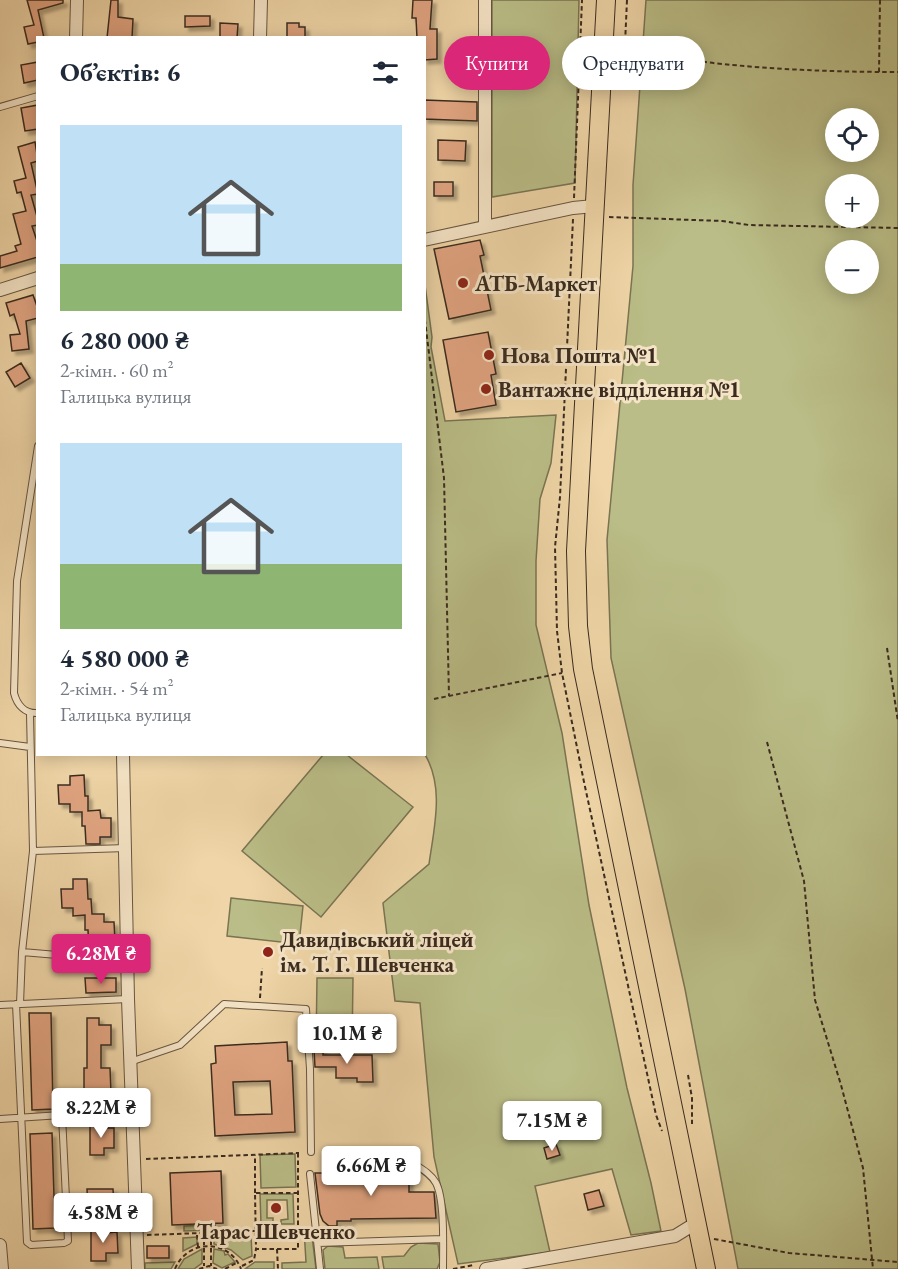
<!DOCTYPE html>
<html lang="uk">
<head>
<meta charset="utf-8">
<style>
  :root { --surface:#fff; --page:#f6f6f7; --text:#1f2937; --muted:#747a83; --accent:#db2777 }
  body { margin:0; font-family:"EB Garamond",serif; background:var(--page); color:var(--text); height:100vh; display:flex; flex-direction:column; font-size:22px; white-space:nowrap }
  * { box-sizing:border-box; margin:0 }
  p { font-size:20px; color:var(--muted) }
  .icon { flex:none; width:33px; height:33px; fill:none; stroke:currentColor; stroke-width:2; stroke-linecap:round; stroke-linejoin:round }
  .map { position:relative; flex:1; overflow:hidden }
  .sheet { position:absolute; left:36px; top:36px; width:390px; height:720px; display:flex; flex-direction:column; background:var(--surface); border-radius:0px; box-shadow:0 3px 15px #0003 }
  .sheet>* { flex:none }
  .top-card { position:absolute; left:444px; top:36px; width:363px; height:54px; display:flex; gap:12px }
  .controls { position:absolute; left:825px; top:108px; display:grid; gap:12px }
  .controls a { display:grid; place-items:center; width:54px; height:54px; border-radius:50%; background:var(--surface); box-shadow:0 3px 15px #0003; font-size:30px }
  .price { position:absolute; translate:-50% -51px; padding:0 14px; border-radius:6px; background:#fff; color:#222; font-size:20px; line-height:39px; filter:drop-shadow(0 2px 3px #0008) }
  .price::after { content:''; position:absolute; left:50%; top:36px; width:18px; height:14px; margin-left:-9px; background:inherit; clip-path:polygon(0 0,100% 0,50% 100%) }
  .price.active { background:var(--accent); color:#fff }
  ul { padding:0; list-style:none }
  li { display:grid; align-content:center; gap:12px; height:318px; padding:0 24px }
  li span { display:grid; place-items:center; height:186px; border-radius:0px; color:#555 }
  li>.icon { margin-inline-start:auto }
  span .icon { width:108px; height:108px; fill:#fffc; stroke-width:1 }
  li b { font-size:26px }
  h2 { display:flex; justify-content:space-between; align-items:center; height:72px; padding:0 24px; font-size:26px }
  .pill { padding:0 21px; border-radius:27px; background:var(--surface); box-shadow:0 3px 15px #0003; font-size:21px; line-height:54px }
  .pill.active { background:var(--accent); color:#fff }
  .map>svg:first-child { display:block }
  .green { fill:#babd87; stroke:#7a7453; stroke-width:1.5; fill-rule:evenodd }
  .building { fill:#e1a481; stroke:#3a2b1f; stroke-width:1.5; fill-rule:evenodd; filter:url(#shadow) }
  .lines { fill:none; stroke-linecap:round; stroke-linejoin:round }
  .service-casing { stroke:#675641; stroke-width:8 }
  .minor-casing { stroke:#675641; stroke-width:14 }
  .primary-casing { stroke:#3a2b1f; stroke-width:20 }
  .path { stroke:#3a2b1f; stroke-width:2; stroke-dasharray:4.5 3; stroke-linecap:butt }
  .service { stroke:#f5e4c6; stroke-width:6 }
  .minor { stroke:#f5e4c6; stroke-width:12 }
  .primary { stroke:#efd5a7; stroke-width:18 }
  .poi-dot { fill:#8f2418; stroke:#f5e4c6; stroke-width:2 }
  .labels { text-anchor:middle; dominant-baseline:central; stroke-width:6; stroke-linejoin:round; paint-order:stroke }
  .poi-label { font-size:22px; font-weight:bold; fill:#3a2b1f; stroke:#f5e4c6; text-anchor:start }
</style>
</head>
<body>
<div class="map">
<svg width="898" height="1269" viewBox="0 0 898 1269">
  <defs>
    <filter id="shadow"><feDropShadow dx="4" dy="4" stdDeviation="1.5" flood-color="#0004"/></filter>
  </defs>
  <rect width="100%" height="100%" fill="#efd5a7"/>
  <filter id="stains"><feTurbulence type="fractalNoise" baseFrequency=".00333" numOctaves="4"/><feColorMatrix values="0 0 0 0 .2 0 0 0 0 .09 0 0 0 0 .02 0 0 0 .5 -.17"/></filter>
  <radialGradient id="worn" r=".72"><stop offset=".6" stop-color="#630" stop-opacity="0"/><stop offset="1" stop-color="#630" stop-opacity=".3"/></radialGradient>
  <path class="green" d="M492,0H579L575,183L492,197Z
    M646,0H898V1269H738L685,989L611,658L607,540L633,266V185ZM836,118H868V152H836ZM836,184H868V218H836ZM836,250H868V284H836Z
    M425,285L432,337L431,347L445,421L556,415L551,463L540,499L536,561V625L562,733L589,905L627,1088L651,1183L661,1231L631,1235L612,1169L535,1186L550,1252L458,1264L434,1157L420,1003L395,1001L383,903L429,864C434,828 445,786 424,753Z
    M323,755H347L413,807L321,917L242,851Z
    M231,898L303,906L299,944L227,936Z
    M317,978H353L352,1049L316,1048Z
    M295,1154L296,1187L261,1188L260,1155Z
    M260,1194H293L294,1224H281V1220L288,1219L287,1200H267V1218H273V1224H261Z
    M215,1225V1230L184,1231V1226Z
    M311,1228L316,1269H282V1263L306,1262L304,1229Z
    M251,1235L252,1256L243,1260L231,1250L214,1244V1236Z
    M197,1237V1244L183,1251V1238Z
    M418,1243L438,1244L440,1262L437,1269H384L382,1257L404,1256L411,1247Z
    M328,1246L343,1247L345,1258L377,1257L379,1269H325L323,1250Z
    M202,1249V1263L194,1269H178L184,1259Z
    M214,1249L224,1251L225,1255L228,1254L235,1262L222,1268L213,1263Z
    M175,1262L171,1269H145V1263Z
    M255,1262H274V1269H245Z"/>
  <path class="building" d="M27,0H63V3L38,10L44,38H38V42L28,44L24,27L34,25Z
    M111,0H118V17L133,19L132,38H107Z
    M413,0H432L430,29H437V59L424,60V38H417L416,18H412Z
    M185,16H210V26L185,27Z
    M220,23L238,24L237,38H220Z
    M287,23H299V27H305V38H287Z
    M38,62V80L24,83L21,65Z
    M424,100L477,102V121L424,119Z
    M38,105V129L25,131L21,108Z
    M438,140L466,141L465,161L438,160Z
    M35,142L38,161L31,163L38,194L31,195L38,220V225L32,226L38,244V257L0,268V256L17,251L15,246L21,244L13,214L26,211L21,192L17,193L14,181L26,178L18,147Z
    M434,182H453V196H434Z
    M480,240L484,255L480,256L491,310L449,319L434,249Z
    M33,295L38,309V318L26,321L29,349L12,351L10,335L20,334L14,314L10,316L6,303Z
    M488,332L496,374L491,375L496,405L456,412L443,340Z
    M21,363L30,378L15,387L6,372Z
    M84,775L85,796H88V811L100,810L101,818H111V837H100V844H86L85,826H82V812H70V804H59L58,785H70V776Z
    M73,879H87L88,899H91L92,914H104V922H114L115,941H103V951H89L88,930H85V915L73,916V908H62L61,889H73Z
    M85,978H116V992L86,993Z
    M29,1013H51L53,1109L32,1110Z
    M87,1018H99V1025H111V1045H101V1068H110L111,1093H84V1068H87Z
    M287,1042L288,1061H292L295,1132L215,1136L211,1064L216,1063L215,1046ZM270,1081L272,1114L235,1115L233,1082Z
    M323,1049V1055H372L373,1082H357V1078H336V1067H315L314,1050Z
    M90,1122H102V1128H114V1148H104V1155H90Z
    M52,1133L55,1228L33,1229L30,1134Z
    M556,1144L560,1155L547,1159L544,1148Z
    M386,1169H409V1192H434L436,1218L351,1219V1221H337V1226H329L323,1221L320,1214L315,1173H386Z
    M221,1171L223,1223L172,1225L170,1173Z
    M87,1189H113L114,1206L88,1207Z
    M599,1190L604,1206L588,1210L584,1194Z
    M91,1227H106V1233L117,1232L118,1253H106V1261H91Z
    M147,1246H169V1258H147Z"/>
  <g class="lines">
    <g class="service-casing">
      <path id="service" d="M0,107L38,96
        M38,446L17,581L14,693C17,705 25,714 38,713
        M30,713L33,851L126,848
        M0,743L30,747
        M33,851L22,952L128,961
        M16,1004L27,1242L31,1245L64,1243L68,1241L62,1115
        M20,1004L22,952
        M0,1005L128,999
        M130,1062L180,1045L224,1004L306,1009L310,1069L311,1152
        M0,1119L62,1115L73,1102L131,1099
        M414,1164C422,1169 431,1174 436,1183C445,1200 443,1248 443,1269
        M310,1174L320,1269
        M318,1243L442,1239"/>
    </g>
    <g class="minor-casing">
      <path id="minor" d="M485,0V227
        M76,38L77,0
        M260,38L261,0
        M424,240L573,208L594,206
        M0,290L38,278
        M123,754L128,999L138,1269
        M0,1245L2,1269
        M486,1269L675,1236L696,1223"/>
    </g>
    <g class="primary-casing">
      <path id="primary" d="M606,0L576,551L578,626L583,669L706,1269"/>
    </g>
    <path class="path" d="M627,0L625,44L629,59C648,71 658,57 677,58C692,59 707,63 723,64C781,70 840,72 898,72
      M879,72L880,0
      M574,198L582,0
      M609,217L722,221L749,225L898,228
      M573,219L560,497L555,547L557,631L562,673L584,782L656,1115L662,1131
      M424,312L444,478L449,696
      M887,648L898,722
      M434,699L562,673
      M767,742L804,881L815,1000L841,1085L863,1168L873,1269
      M260,998L262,968
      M688,1075L692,1098V1124
      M146,1159L299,1153
      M255,1193V1155
      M298,1193H255L256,1249H298V1153
      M204,1233V1266
      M211,1233V1266
      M147,1235L255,1231
      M197,1235L198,1247
      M714,1239L789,1253L898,1262
      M277,1249L278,1269
      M242,1266L254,1260L256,1249
      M175,1269C187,1239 229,1238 241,1269
      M199,1269L209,1266L217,1269
      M225,1269L238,1262
      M453,1269L474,1265"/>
    <use href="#service" class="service"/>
    <use href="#minor" class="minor"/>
    <use href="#primary" class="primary"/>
  </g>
  <g class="poi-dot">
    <circle cx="463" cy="283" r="6"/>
    <circle cx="489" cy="355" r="6"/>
    <circle cx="486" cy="389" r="6"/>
    <circle cx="268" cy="952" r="6"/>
    <circle cx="276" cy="1208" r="6"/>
  </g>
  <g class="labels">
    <g class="poi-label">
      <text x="475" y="283">АТБ-Маркет</text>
      <text x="501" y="355">Нова Пошта №1</text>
      <text x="498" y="389">Вантажне відділення №1</text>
      <text x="280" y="939">Давидівський ліцей<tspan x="280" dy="25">ім. Т. Г. Шевченка</tspan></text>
      <text x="276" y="1231" text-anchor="middle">Тарас Шевченко</text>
    </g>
  </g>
  <rect width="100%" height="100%" filter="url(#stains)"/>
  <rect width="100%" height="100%" fill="url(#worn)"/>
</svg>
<div class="controls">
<a><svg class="icon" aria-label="locate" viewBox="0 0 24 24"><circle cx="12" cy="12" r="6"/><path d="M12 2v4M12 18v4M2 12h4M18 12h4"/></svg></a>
<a>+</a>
<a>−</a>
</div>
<b class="price active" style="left:101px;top:985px">6.28M ₴</b>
<b class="price" style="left:347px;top:1065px">10.1M ₴</b>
<b class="price" style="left:101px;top:1139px">8.22M ₴</b>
<b class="price" style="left:552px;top:1152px">7.15M ₴</b>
<b class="price" style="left:371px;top:1197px">6.66M ₴</b>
<b class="price" style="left:103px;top:1244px">4.58M ₴</b>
<div class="top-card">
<a class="pill active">Купити</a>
<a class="pill">Орендувати</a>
</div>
<section class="sheet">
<h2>Об’єктів: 6<svg class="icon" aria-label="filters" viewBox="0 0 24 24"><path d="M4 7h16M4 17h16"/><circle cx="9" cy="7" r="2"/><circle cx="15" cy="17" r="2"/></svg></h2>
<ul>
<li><span style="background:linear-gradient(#bfe0f5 75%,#8fb573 0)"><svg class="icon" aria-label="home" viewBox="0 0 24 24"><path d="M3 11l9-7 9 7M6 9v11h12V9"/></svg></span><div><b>6 280 000 ₴</b><p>2-кімн. · 60 m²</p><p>Галицька вулиця</p></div></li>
<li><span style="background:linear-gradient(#bfe0f5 65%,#8fb573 0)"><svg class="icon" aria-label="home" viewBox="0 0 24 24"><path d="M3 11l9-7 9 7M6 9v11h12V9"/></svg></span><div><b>4 580 000 ₴</b><p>2-кімн. · 54 m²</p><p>Галицька вулиця</p></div></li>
</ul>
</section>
</div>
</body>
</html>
